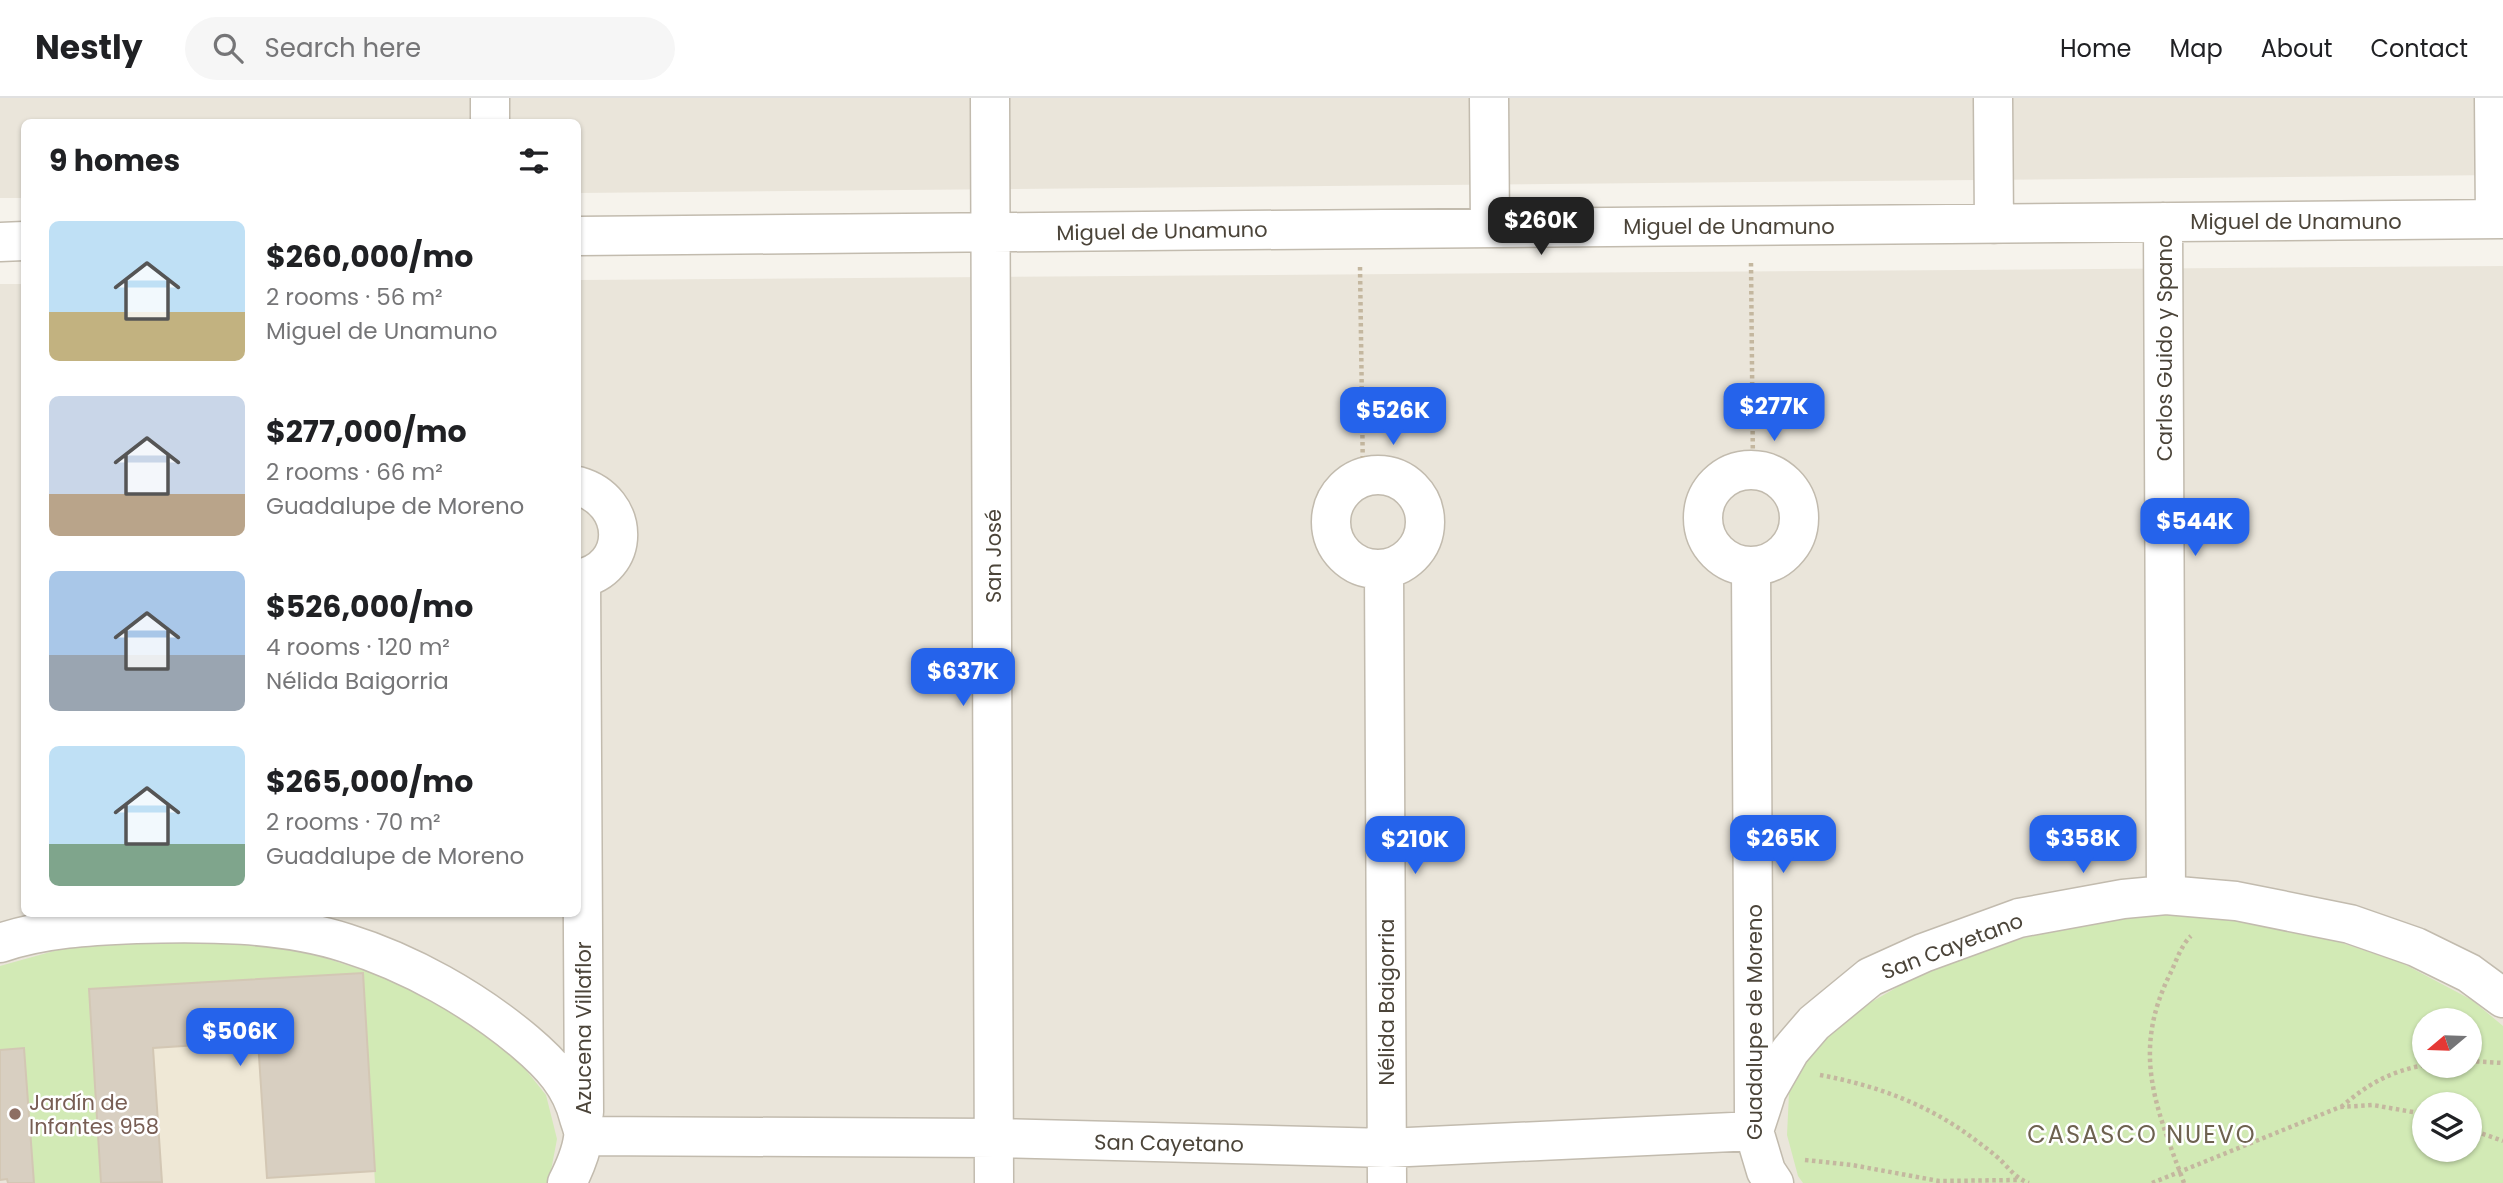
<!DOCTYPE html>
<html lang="en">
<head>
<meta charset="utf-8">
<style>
  :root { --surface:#fff; --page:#f6f6f6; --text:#202124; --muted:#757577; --line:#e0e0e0; --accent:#2563eb }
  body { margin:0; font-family:Poppins,sans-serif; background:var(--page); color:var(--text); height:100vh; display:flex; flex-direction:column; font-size:26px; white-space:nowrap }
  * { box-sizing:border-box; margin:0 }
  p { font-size:23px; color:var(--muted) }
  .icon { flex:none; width:38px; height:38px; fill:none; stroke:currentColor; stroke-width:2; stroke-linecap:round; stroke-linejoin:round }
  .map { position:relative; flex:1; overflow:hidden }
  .panel { position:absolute; left:21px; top:21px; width:560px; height:798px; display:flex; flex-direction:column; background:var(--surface); border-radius:10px; box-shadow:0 2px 5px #0004 }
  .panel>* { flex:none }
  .needle { width:46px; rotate:251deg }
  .tools { position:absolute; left:2412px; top:910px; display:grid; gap:14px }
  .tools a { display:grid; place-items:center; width:70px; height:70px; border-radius:50%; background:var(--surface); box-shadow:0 2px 5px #0004; font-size:35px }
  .price { position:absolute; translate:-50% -60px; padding:0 16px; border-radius:14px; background:var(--accent); color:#fff; font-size:23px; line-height:46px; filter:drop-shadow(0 2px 4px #0008) }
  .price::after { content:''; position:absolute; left:50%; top:42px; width:21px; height:16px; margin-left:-10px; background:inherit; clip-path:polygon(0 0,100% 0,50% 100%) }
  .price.current { background:#222; color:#fff }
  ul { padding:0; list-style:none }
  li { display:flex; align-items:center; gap:21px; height:175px; padding:0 28px }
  li span { display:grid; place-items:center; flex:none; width:196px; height:140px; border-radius:10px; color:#555 }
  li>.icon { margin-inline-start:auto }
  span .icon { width:84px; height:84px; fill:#fffc; stroke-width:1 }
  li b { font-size:30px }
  h2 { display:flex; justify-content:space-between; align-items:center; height:84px; padding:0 28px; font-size:30px }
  header { display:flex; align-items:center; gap:42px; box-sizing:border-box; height:98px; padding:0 35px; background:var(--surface); border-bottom:2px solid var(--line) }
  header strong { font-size:33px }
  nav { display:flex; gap:38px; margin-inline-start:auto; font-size:24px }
  .search { width:490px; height:63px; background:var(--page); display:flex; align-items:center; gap:18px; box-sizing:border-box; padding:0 24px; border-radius:38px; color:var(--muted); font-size:26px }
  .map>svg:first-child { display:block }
  .residential { fill:#eae5da; fill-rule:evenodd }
  .education { fill:#efe8d6 }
  .green { fill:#d2eab5; fill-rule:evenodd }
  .building { fill:#d8cfc1; stroke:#d3c7b4; stroke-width:2 }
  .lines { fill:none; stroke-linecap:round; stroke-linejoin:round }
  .minor-casing { stroke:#c2bbae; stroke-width:41 }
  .path { stroke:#c4b79f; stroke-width:4.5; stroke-dasharray:3.5 3.5; stroke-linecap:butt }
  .minor { stroke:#fff; stroke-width:38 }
  .education-dot { fill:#8d6e63; stroke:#fff; stroke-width:2.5 }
  .labels { text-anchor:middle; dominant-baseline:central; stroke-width:5; stroke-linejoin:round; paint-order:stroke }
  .street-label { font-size:21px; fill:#4b4439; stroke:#fff }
  .education-label { font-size:21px; fill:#785e54; stroke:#fff; text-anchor:start }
  .quarter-label { font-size:24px; letter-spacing:2px; fill:#6e6250; stroke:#fff }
</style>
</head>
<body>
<header>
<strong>Nestly</strong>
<div class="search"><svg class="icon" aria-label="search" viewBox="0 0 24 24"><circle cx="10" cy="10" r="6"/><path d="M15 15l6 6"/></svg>Search here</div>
<nav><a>Home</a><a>Map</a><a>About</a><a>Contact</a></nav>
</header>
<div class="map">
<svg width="2503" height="1085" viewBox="0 0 2503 1085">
  <rect width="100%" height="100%" fill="#f6f3ec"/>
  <path class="residential" d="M0,0H2503V77L578,95V24H24V100H0Z
    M2503,168V1085H0V186H24V816H578V182ZM2424,922H2469V968H2424ZM2424,1006H2469V1052H2424Z"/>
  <path class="education" d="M363,875L375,1085H101L89,891Z"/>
  <path class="green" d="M2173,816L2254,824L2321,838L2402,865L2472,902L2503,928V1085H1803L1798,1078L1787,1037L1789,995L1811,955L1842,921L1913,880L1988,850L2078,825ZM2424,922H2469V968H2424ZM2424,1006H2469V1052H2424Z
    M175,837L255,844L322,859L403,885L474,923L513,956L546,997L557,1041L550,1078L547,1085H375L363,876L89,891L101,1085H34L24,950L0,952V868L79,846Z"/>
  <path class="building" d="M363,875L375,1073L267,1080L258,943L153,950L162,1084L101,1085L89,891Z
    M24,950L34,1085H8L7,1081L0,1082V952Z"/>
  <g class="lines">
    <g class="minor-casing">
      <path id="minor" d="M490,0V24
        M990,0L994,1085
        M1489,0L1490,130
        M1993,0L1994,126
        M2494,0L2495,121
        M2163,124L2166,797
        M578,138L2503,121
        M0,144L24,143
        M1703 420a48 48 0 1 1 96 0a48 48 0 1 1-96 0Z
        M1331 424a47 47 0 1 1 94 0a47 47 0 1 1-94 0Z
        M578,388C631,403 632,471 578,481
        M1751,469L1754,1016
        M1384,472L1387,1085
        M581,481L584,1014
        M0,845C44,830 90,828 136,826C203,824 281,824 346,845C410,865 474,901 525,944C551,966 571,987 579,1020C581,1026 584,1034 583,1040C581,1056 574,1071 567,1085
        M584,1038L994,1040L1387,1050L1754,1033
        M1774,1085L1766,1073L1754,1033L1767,993L1790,953L1814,925L1870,879L1923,855L2019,820L2123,801L2166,797L2236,803L2350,826L2416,849L2469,875L2503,900"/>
    </g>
    <path class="path" d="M1751,165L1753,371
      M1360,169L1363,379
      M2469,963L2503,965
      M1820,977C1874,987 1925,1005 1970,1038C1979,1045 1988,1051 1996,1058C2008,1068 2014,1080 2029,1085
      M2341,1009C2368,986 2389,974 2424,967
      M2469,1031L2503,1043
      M1805,1062L1852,1067L1939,1083L2018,1082
      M2152,1085L2340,1009L2373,1007L2424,1016
      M2184,1085C2156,1009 2131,955 2170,876C2176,864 2181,847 2191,838"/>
    <use href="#minor" class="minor"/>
  </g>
  <circle class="education-dot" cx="15" cy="1016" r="7"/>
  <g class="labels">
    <g class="street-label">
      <text x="2296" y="123">Miguel de Unamuno</text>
      <text x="1729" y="128">Miguel de Unamuno</text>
      <text transform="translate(1162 133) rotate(-1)">Miguel de Unamuno</text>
      <text transform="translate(2164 250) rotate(-90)">Carlos Guido y Spano</text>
      <text transform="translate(993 458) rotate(-90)">San José</text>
      <text transform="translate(1952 848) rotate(-21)">San Cayetano</text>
      <text transform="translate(1386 904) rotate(-90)">Nélida Baigorria</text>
      <text transform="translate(1754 924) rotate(-90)">Guadalupe de Moreno</text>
      <text transform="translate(583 930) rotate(-90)">Azucena Villaflor</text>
      <text transform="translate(1169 1045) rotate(1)">San Cayetano</text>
    </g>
    <g class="education-label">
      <text x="29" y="1004">Jardín de<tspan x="29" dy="24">Infantes 958</tspan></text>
    </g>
    <g class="quarter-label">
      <text x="2142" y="1036">CASASCO NUEVO</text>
    </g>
  </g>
</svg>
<div class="tools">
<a><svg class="needle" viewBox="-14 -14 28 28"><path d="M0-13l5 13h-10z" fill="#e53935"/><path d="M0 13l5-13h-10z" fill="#757577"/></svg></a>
<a><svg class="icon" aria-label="layers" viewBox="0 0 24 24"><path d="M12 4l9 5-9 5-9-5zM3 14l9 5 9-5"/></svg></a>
</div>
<b class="price current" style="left:1541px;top:159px">$260K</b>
<b class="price" style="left:1774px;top:345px">$277K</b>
<b class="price" style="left:1393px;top:349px">$526K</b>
<b class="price" style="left:2195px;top:460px">$544K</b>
<b class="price" style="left:963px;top:610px">$637K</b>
<b class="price" style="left:1783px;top:777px">$265K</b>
<b class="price" style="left:2083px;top:777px">$358K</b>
<b class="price" style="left:1415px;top:778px">$210K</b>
<b class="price" style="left:240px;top:970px">$506K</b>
<section class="panel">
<h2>9 homes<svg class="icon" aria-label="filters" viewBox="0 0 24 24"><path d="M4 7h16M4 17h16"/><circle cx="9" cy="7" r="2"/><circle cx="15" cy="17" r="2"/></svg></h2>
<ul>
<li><span style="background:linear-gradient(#bfe0f5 65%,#c2b280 0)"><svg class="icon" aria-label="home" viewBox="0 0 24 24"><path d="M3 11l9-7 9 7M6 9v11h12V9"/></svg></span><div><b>$260,000/mo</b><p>2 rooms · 56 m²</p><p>Miguel de Unamuno</p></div></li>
<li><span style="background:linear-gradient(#c9d6e8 70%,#b9a48a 0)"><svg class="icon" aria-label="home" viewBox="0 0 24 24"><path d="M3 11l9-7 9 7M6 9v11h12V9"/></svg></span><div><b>$277,000/mo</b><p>2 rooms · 66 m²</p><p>Guadalupe de Moreno</p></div></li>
<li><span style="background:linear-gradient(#a9c7e8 60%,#9aa5b1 0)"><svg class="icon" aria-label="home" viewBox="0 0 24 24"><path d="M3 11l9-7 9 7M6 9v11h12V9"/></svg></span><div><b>$526,000/mo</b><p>4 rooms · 120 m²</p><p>Nélida Baigorria</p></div></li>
<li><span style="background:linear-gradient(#bfe0f5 70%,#7fa58c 0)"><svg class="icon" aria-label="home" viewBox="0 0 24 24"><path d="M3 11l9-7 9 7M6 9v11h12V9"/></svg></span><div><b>$265,000/mo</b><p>2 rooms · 70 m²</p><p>Guadalupe de Moreno</p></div></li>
</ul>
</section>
</div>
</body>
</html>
